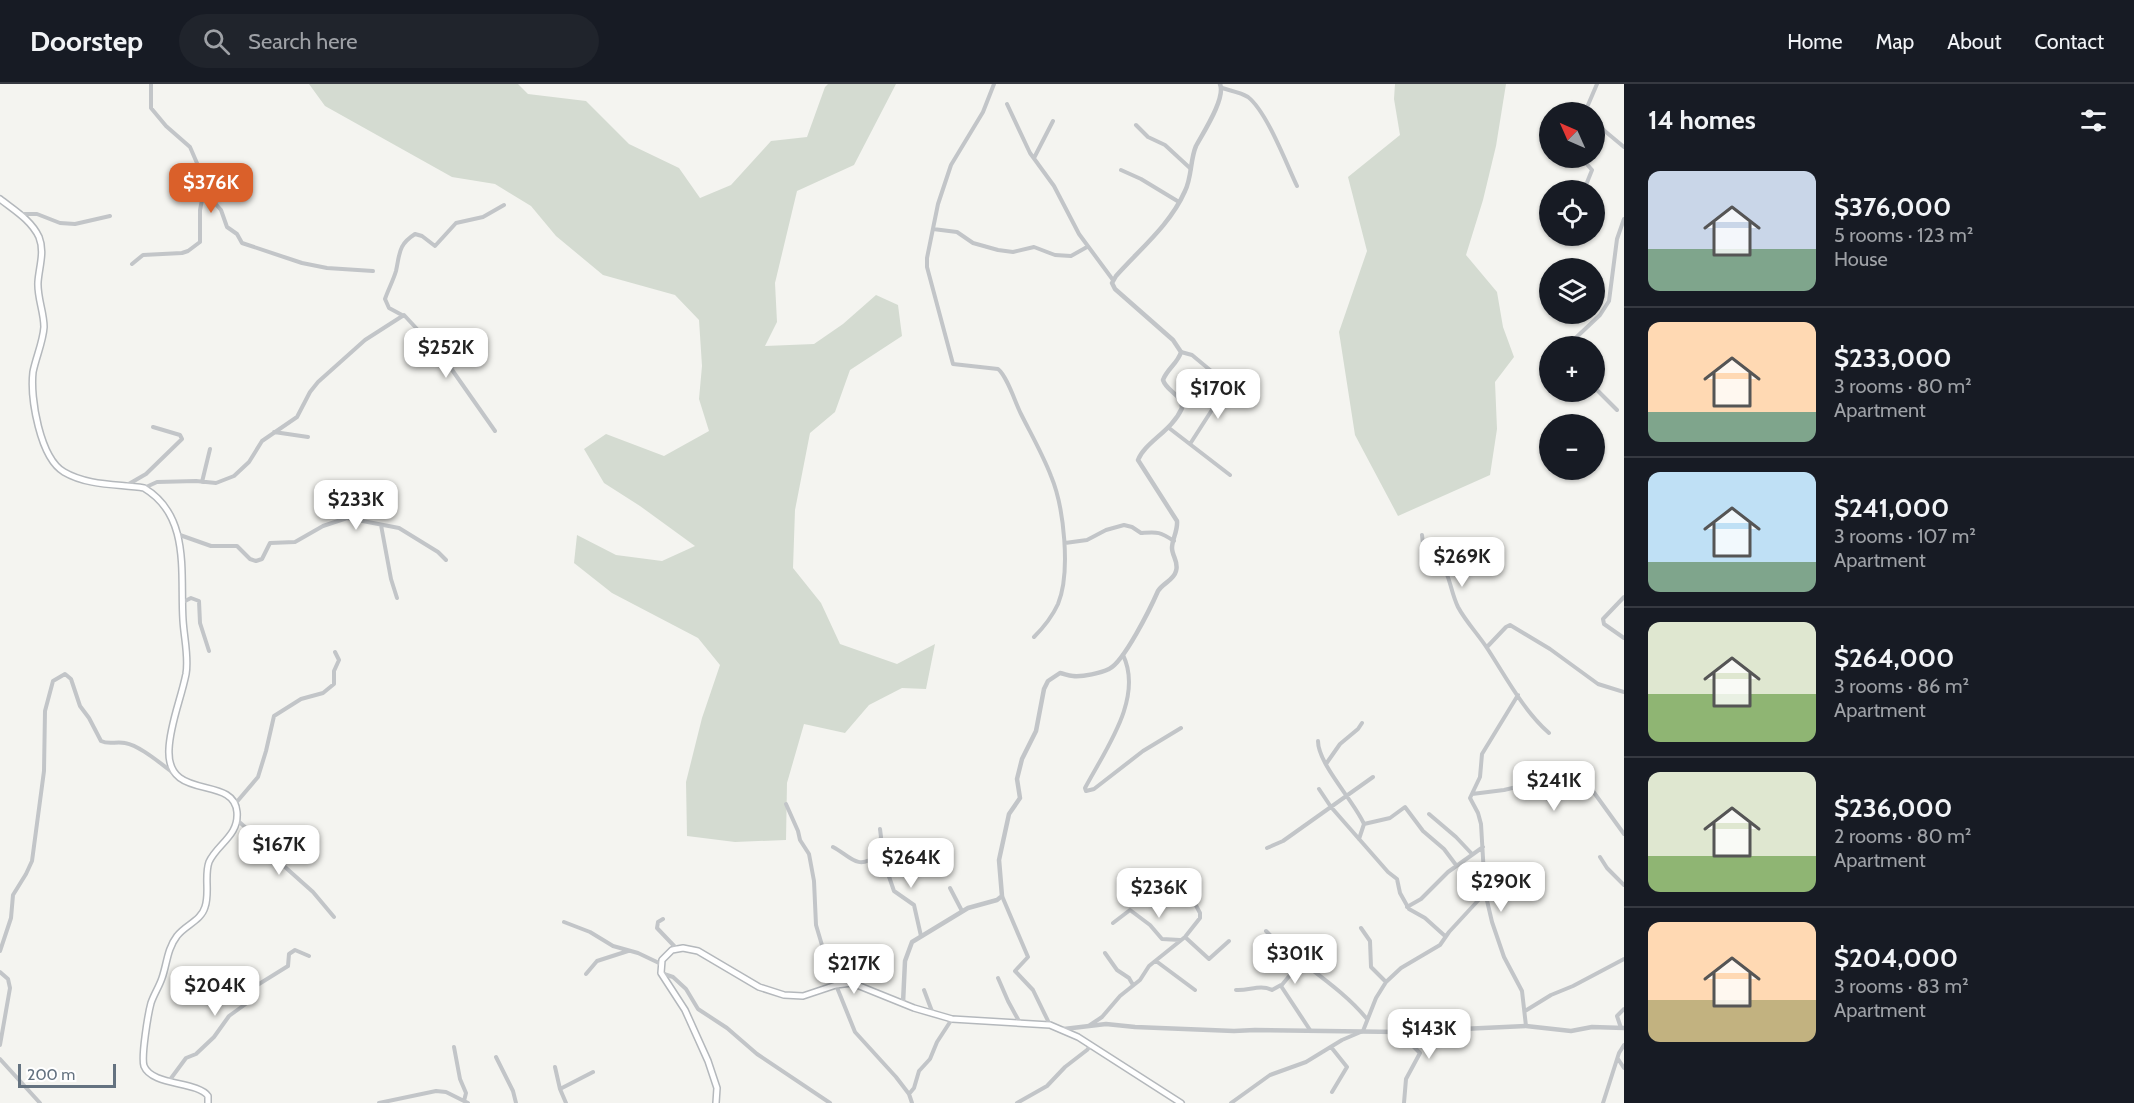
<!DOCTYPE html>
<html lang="en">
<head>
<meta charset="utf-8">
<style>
  :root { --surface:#171b24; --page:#20242c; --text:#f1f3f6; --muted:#9ea1a6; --line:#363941; --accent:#da602a }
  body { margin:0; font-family:Cabin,sans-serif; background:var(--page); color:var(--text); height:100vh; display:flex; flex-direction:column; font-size:22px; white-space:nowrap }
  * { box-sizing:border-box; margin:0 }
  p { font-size:20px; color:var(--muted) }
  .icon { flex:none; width:33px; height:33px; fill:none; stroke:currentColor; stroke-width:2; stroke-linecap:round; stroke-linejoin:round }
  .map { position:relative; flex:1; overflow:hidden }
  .details { display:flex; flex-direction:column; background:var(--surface); width:510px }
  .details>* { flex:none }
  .needle { width:39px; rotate:315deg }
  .tools { position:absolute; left:1539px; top:18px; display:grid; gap:12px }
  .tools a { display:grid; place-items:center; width:66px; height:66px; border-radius:50%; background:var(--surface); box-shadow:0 2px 4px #0004; font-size:30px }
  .scale { position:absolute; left:18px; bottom:15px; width:98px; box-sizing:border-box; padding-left:6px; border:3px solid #647280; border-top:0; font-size:16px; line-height:21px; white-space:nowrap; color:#647280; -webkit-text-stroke:4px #fff; paint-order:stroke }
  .price { position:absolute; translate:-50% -51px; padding:0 14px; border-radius:12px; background:#fff; color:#222; font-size:20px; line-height:39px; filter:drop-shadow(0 2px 3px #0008) }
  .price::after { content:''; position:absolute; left:50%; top:36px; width:18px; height:14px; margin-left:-9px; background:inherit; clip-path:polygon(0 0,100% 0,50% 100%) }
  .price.selected { background:var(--accent); color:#fff }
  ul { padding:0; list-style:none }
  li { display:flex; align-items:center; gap:18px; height:150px; padding:0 24px }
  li+li { border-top:2px solid var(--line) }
  li span { display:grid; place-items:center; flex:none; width:168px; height:120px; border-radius:12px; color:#555 }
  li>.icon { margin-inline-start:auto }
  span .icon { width:72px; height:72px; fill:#fffc; stroke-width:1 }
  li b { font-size:26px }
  h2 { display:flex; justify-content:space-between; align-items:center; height:72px; padding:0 24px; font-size:26px }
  header { display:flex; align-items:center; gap:36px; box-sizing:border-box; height:84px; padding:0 30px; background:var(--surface); border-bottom:2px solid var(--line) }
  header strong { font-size:28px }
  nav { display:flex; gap:33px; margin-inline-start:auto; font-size:21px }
  .search { width:420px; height:54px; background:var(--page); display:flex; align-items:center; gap:15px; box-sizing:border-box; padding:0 21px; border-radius:33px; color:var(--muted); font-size:22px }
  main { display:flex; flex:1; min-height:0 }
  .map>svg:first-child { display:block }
  .green { fill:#d4dbd1 }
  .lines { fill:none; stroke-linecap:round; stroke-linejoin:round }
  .secondary-casing { stroke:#b4b8bc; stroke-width:8 }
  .minor { stroke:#c2c5c8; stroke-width:4 }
  .tertiary { stroke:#c2c5c8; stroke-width:4.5 }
  .secondary { stroke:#fff; stroke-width:5 }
</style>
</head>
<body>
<header>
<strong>Doorstep</strong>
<div class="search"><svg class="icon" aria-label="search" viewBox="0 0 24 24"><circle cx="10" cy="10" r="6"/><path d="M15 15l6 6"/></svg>Search here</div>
<nav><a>Home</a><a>Map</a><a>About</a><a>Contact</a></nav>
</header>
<main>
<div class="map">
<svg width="1624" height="1019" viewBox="0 0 1624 1019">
  <rect width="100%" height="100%" fill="#f4f4f0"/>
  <path class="green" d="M309,0H518L528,10L586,17L629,60L679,84L700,114L731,101L771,57L807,53L825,3L828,0H896L854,81L797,107L775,199L777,238L765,262L814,260L843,240L876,211L898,221L902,252L850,286L835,328L810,349L795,426L793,484L821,519L840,560L897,580L935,560L926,605L902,604L869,621L845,649L804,640L787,699L786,756L735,758L687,752L686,698L702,634L720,581L698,554L612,509L574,479L577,451L616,471L662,477L695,462L640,422L604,399L584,365L606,350L664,372L709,347L699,315L702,282L699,236L675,211L603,191L556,152L531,122L495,100L452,93L325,22Z
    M1395,0H1506L1496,62L1483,116L1466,171L1497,208L1503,243L1514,273L1495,298L1497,345L1490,391L1398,432L1355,351L1339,248L1367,167L1348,93L1400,51L1394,15Z"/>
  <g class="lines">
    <g class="secondary-casing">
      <path id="secondary" d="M0,115C14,126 31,136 39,153C45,168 39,183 38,198C37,213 44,228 44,243C43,258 36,273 33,288C30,314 40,374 64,388C88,402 118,400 144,404C191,432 180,490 183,536C184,554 189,573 186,590C181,615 170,640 169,665C166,719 234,690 237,728C239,752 217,760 209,778C204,792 210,809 205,823C201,837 185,841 177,852C167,865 167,880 162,894C159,903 154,910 151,919C148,930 141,973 144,982C152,1002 197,997 208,1012V1019
        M716,1019L717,1004L708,977L685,926L661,889L662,876L672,866L683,864L698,867L759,903L784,911L803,912L836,901L852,899L914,924L952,935L1050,941L1078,953L1181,1019"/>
    </g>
    <path class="minor" d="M994,0L983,28L951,81L938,120L927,174V183L953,280L998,285C1007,292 1015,318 1021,330C1031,350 1043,371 1051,392C1064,423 1071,488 1058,520C1052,533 1044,543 1034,553
      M1222,4C1231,7 1240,8 1248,13C1267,28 1286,79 1297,102
      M1007,20L1030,69L1054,102L1079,150L1113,196
      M1585,28L1597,0
      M1594,38L1624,63
      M1136,41L1148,53L1165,61L1191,85
      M1034,74L1053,37
      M1577,74L1585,78L1592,86L1584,106
      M1121,86L1141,95L1179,118
      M204,107L221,126L227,143L237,150L242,159L302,179L327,184L373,187
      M21,130H37L60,139L75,140L110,132
      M933,145L957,148L973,159L998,166L1013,168L1034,163L1055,171L1071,172L1087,163
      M132,180L143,171L182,169L188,167L200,158V126L204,106L203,93L190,63L166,42L151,24V0
      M402,231L389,224L385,215C388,206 393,197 396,187C400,169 398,161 415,150L422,152L435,162L456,139L483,133L504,121
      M1567,262L1600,231L1609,217L1617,155L1624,135
      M1181,268L1192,271L1246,316
      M1594,303L1617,326
      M1169,344L1230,391
      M274,348L308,353
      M1190,360L1228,301
      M202,398L210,365
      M127,401L146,390L182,355L180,351L153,343
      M144,404L157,398L196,397L216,399L234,392L249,378L262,357L297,333L310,308L318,298L365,256L404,231L443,273L495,347
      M381,441L391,495L397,514
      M177,450L211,462H237L250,475L256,477L262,475L270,459L295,458L323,442L347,434L399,444L438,468L446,476
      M1422,451L1423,460C1430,467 1437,472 1442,480C1450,492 1451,509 1458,523C1466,538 1478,550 1487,564C1506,593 1523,626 1549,649
      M1065,459L1087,456L1106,446L1124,441L1132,443L1141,449C1157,448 1159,447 1174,457
      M1624,513L1603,535L1604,540L1624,554
      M183,518L191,514L199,517L200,539L209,567
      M1487,563L1506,543L1510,541L1550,565L1598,600L1624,608
      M1123,571C1144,614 1105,666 1085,704L1086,707L1094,705L1143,667L1181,644
      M1518,611L1482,670L1480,693L1470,714L1478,729L1481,740L1485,808L1492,838L1504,873L1522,907L1526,942
      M1318,657C1318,680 1354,717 1364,740L1359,755
      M1326,680L1340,660L1358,645L1362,639
      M1571,692L1580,704
      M1319,705L1331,723L1388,788L1397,795L1400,809L1409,825L1425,834L1445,852
      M1472,710L1504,706L1533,699L1551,718L1580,704L1590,703L1624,750
      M235,720L258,693L266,667L274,632L301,615L323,609L334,600V587L339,576L335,568
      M786,720L798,747L800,756L809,770L814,797L816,841L827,878L832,884L852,898
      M1429,730L1456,753L1472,770
      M237,736L261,757L276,775L313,808L334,833
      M1364,740L1390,734L1405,723L1423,747L1444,765L1456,781
      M833,763C849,771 857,787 876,772L881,753L880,745
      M1267,764L1283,757L1373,693
      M1600,773L1607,784L1624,801
      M874,774L886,784L894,807L914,821L921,852
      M950,804L962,827
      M1002,812L1028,873L1015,887L1033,906L1050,941
      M1407,823L1421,815L1448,788L1483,763
      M663,835L658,838L657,844L677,865
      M564,838L590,848L613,862L638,869L659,879L661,881
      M1113,839L1130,826L1150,841L1162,855L1180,856
      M1361,844L1370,857L1371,883L1386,898
      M1266,847C1297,879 1338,900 1367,935
      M1185,853L1209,875L1229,857
      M0,867L11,834L13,811L26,790L32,777L44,687L45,627L53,597L65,590L71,595L80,622L89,634L101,657C109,661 116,657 125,659C141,662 162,681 175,690
      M1105,869L1117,886L1129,894L1133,901
      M1156,877L1195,906
      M0,888L8,895L10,904L0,961
      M661,889L673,893L686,905L698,925L727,944L757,970L830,1019
      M586,890L597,877L628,867
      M998,894L1008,917L1020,939
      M836,901L855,948L896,993L909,1010
      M924,906L933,930
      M1236,906C1249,907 1260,900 1272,906L1281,901
      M1525,927L1551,911L1573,902L1624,875
      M1090,941L1102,933L1120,912L1140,896L1149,882L1185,853L1200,834V829L1184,799
      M1621,944L1617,932L1624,925
      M1310,946L1281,902L1318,857
      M1399,948L1420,969L1406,995L1404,1019
      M454,963L460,995L466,1009L464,1017
      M1331,963L1347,983L1332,1008
      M496,973L513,1007L516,1019
      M0,975L40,1019
      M1618,975L1624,984
      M555,983L560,1005L566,1019
      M169,997L186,974L196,970L214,953L229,932L247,919L251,905L288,882L289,870L295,866L309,872
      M560,1005L593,988
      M379,1019L436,1007L446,1008L468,1019
      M912,1019L909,1010L914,1004L919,987L930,975L937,958L952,935
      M1017,1019L1047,1002L1065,983L1087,966L1091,961
      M1231,1019L1270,991L1306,978L1342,956L1363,947L1376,914L1386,898L1401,884L1440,861L1449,848L1485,809
      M1603,1019L1619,969L1624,961"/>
    <path class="tertiary" d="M903,919L905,877L912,858L968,824L997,816L1002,812L999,776L1009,730L1020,714L1017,695L1022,675L1036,647L1044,605L1048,597L1060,589C1065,590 1068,592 1073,592C1083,593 1101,589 1109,585C1124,578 1151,523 1158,507C1163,499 1174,496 1176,487C1179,478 1172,472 1172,464C1172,455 1178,447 1177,437L1138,376C1145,358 1172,347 1182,324C1182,310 1167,308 1163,296C1167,285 1178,279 1181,268L1173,256L1115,205L1112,199L1116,192C1140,165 1170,141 1185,107C1192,93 1190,76 1196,62C1203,49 1226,14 1220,0
      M1064,945L1106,940L1135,943L1234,947L1255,946L1398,948L1526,942L1571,947L1592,943L1624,944"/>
    <use href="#secondary" class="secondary"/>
  </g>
</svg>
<div class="tools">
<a><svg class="needle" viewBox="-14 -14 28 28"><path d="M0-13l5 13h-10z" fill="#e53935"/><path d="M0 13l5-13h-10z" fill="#9ea1a6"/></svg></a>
<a><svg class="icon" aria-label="locate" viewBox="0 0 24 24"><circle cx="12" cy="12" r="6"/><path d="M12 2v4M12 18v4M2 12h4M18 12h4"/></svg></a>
<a><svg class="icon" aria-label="layers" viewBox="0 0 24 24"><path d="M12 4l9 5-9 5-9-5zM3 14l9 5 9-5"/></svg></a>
<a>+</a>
<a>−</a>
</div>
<div class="scale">200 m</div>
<b class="price selected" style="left:211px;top:130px">$376K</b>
<b class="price" style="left:446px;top:295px">$252K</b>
<b class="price" style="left:1218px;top:336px">$170K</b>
<b class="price" style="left:356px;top:447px">$233K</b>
<b class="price" style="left:1462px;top:504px">$269K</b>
<b class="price" style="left:1554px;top:728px">$241K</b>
<b class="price" style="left:279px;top:792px">$167K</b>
<b class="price" style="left:911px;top:805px">$264K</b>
<b class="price" style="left:1501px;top:829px">$290K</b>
<b class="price" style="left:1159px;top:835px">$236K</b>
<b class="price" style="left:1295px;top:901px">$301K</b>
<b class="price" style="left:854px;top:911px">$217K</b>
<b class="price" style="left:215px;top:933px">$204K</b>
<b class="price" style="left:1429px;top:976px">$143K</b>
</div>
<section class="details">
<h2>14 homes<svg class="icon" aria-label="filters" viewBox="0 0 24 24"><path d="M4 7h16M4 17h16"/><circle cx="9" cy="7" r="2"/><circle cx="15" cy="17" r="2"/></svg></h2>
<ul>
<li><span style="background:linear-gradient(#c9d6e8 65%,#7fa58c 0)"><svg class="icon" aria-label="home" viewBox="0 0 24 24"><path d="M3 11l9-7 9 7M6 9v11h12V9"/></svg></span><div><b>$376,000</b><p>5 rooms · 123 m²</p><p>House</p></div></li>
<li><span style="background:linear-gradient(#ffd9b3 75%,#7fa58c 0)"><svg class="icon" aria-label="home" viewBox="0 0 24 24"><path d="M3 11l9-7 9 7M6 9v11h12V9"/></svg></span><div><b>$233,000</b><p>3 rooms · 80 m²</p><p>Apartment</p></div></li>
<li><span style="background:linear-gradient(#bfe0f5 75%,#7fa58c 0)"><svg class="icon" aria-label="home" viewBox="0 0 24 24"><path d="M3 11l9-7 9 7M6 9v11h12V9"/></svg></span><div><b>$241,000</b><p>3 rooms · 107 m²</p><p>Apartment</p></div></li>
<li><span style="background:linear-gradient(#dfe7d0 60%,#8fb573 0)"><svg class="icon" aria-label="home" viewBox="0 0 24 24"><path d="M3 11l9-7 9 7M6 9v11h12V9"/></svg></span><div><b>$264,000</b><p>3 rooms · 86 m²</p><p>Apartment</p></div></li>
<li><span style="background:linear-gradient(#dfe7d0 70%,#8fb573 0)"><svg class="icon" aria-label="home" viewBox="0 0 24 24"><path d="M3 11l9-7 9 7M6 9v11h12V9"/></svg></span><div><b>$236,000</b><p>2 rooms · 80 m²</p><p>Apartment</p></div></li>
<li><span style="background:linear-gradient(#ffd9b3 65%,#c2b280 0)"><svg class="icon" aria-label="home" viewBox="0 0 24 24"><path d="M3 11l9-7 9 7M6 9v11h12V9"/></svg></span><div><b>$204,000</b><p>3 rooms · 83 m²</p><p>Apartment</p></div></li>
</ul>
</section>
</main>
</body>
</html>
